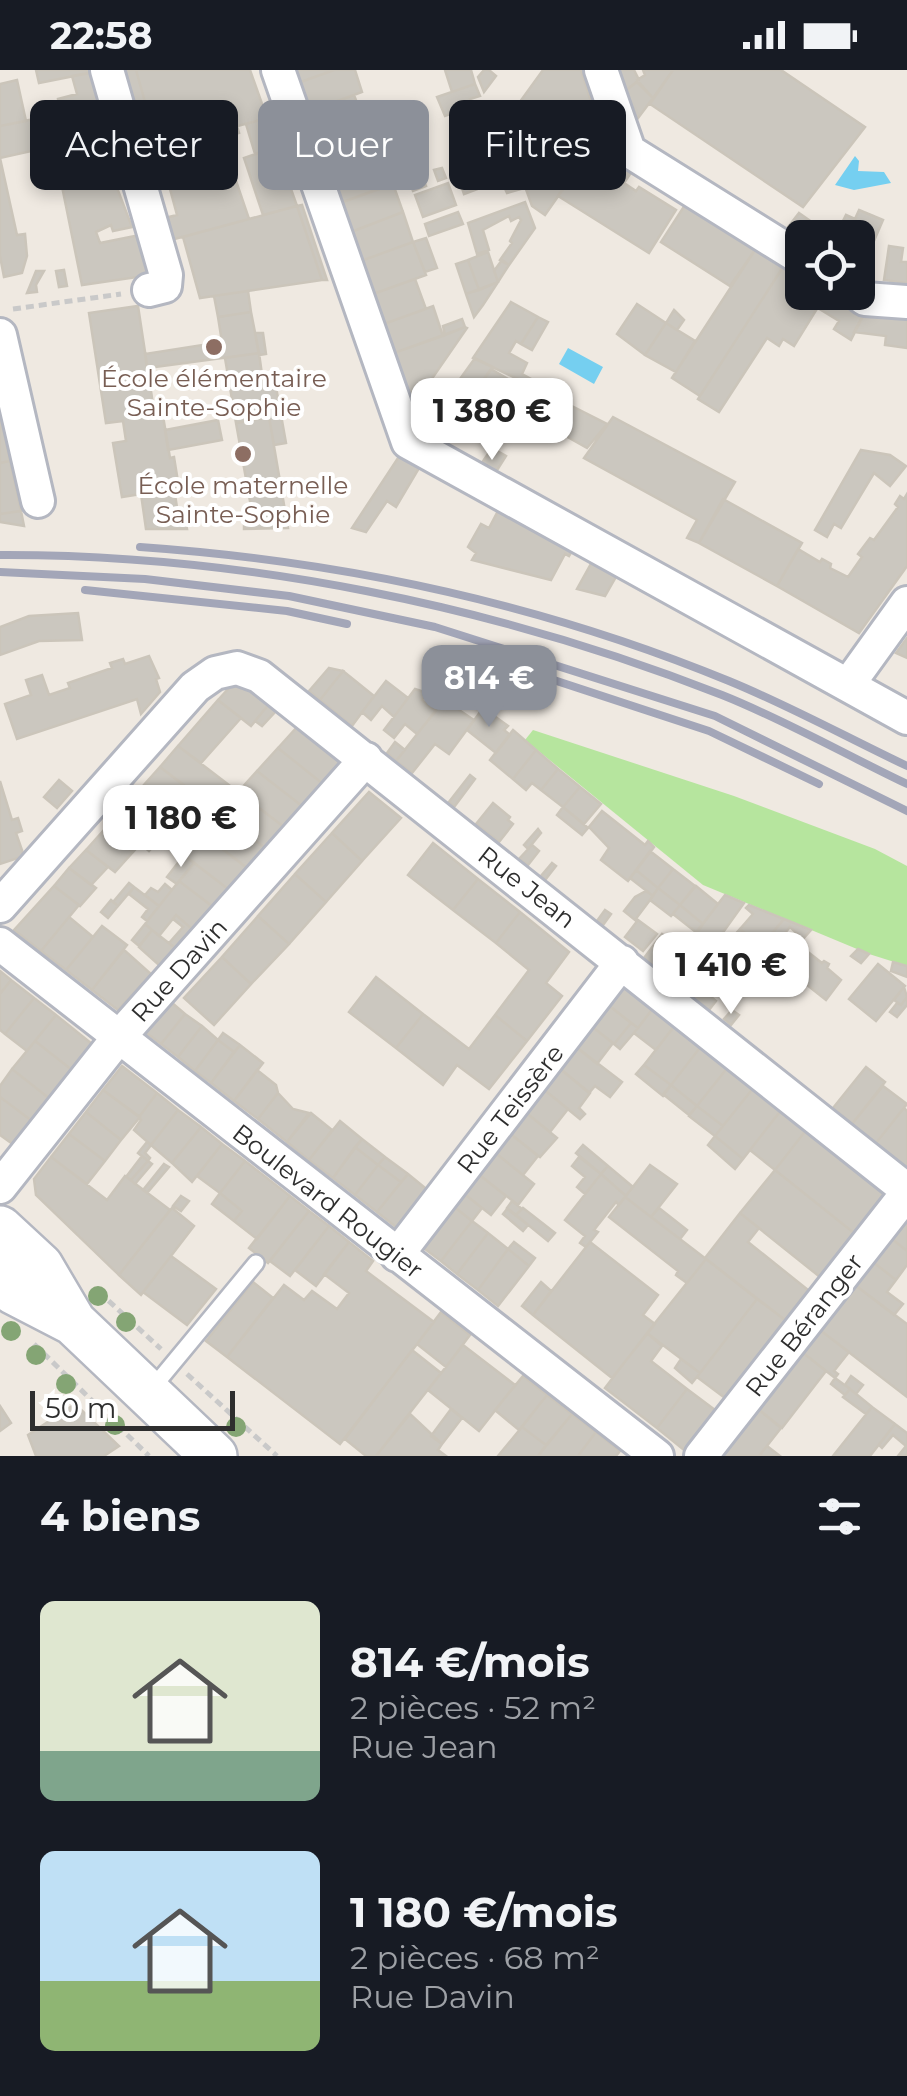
<!DOCTYPE html>
<html lang="fr">
<head>
<meta charset="utf-8">
<style>
  :root { --surface:#171b24; --page:#20242c; --text:#f1f3f6; --muted:#9ea1a6; --accent:#8c9099 }
  body { margin:0; font-family:Montserrat,sans-serif; background:var(--page); color:var(--text); height:100vh; display:flex; flex-direction:column; font-size:38px; white-space:nowrap }
  * { box-sizing:border-box; margin:0 }
  p { font-size:32px; color:var(--muted) }
  .icon { flex:none; width:55px; height:55px; fill:none; stroke:currentColor; stroke-width:2; stroke-linecap:round; stroke-linejoin:round }
  .map { position:relative; height:1386px; overflow:hidden }
  .panel { display:flex; flex-direction:column; background:var(--surface); flex:1 }
  .panel>* { flex:none }
  .banner { position:absolute; left:30px; top:30px; width:848px; height:90px; display:flex; gap:20px }
  .tools { position:absolute; left:785px; top:150px; display:grid; gap:20px }
  .tools a { display:grid; place-items:center; width:90px; height:90px; border-radius:15px; background:var(--surface); box-shadow:0 5px 15px #0003; font-size:50px }
  .scale { position:absolute; left:30px; bottom:25px; width:205px; box-sizing:border-box; padding-left:10px; border:5px solid #2e2e2e; border-top:0; font-size:28px; line-height:35px; white-space:nowrap; color:#2e2e2e; -webkit-text-stroke:8px #fff; paint-order:stroke }
  .price { position:absolute; translate:-50% -85px; padding:0 22px; border-radius:20px; background:#fff; color:#222; font-size:32px; line-height:65px; filter:drop-shadow(0 2px 5px #0008) }
  .price::after { content:''; position:absolute; left:50%; top:60px; width:30px; height:22px; margin-left:-15px; background:inherit; clip-path:polygon(0 0,100% 0,50% 100%) }
  .price.on { background:var(--accent); color:#fff }
  ul { padding:0; list-style:none }
  li { display:flex; align-items:center; gap:30px; height:250px; padding:0 40px }
  li span { display:grid; place-items:center; flex:none; width:280px; height:200px; border-radius:15px; color:#555 }
  li>.icon { margin-inline-start:auto }
  span .icon { width:120px; height:120px; fill:#fffc; stroke-width:1 }
  li b { font-size:42px }
  h2 { display:flex; justify-content:space-between; align-items:center; height:120px; padding:0 40px; font-size:42px }
  .chip { padding:0 35px; border-radius:15px; background:var(--surface); box-shadow:0 5px 15px #0003; font-size:35px; line-height:90px }
  .chip.on { background:var(--accent); color:#fff }
  .status { display:flex; justify-content:space-between; align-items:center; height:70px; padding:0 50px; background:var(--surface); direction:ltr }
  .status svg { height:28px; fill:currentColor }
  .map>svg:first-child { display:block }
  .green { fill:#b6e59e }
  .water { fill:#75cff0 }
  .building { fill:#cbc7bf; stroke:#cbc5ba; stroke-width:2.5 }
  .lines { fill:none; stroke-linecap:round; stroke-linejoin:round }
  .service-casing { stroke:#b4b7c1; stroke-width:20 }
  .minor-casing { stroke:#b4b7c1; stroke-width:38 }
  .secondary-casing { stroke:#b4b7c1; stroke-width:50 }
  .path { stroke:#c9c9c9; stroke-width:5; stroke-dasharray:8 5; stroke-linecap:butt }
  .service { stroke:#fff; stroke-width:15 }
  .minor { stroke:#fff; stroke-width:32 }
  .secondary { stroke:#fff; stroke-width:45 }
  .rail { stroke:#a3a6b8; stroke-width:8 }
  .tree { fill:#84a574 }
  .education-dot { fill:#8d6e63; stroke:#fff; stroke-width:4 }
  .labels { text-anchor:middle; dominant-baseline:central; stroke-width:8; stroke-linejoin:round; paint-order:stroke }
  .education-label { font-size:25px; fill:#785e54; stroke:#fff }
  .street-label { font-size:25px; fill:#2e2e2e; stroke:#fff }
</style>
</head>
<body>
<div class="status"><b>22:58</b><svg viewBox="0 0 49 12"><path d="M0 12V9h3v3zM5 12V6h3v6zM10 12V3h3v9zM15 12V0h3v12zM26 1h20v11H26zM47 4h2v5h-2z"/></svg></div>
<div class="map">
<svg width="907" height="1386" viewBox="0 0 907 1386">
  <rect width="100%" height="100%" fill="#efe9e1"/>
  <path class="green" d="M533,660L734,726L875,779L907,796V896L869,884L703,815L525,670Z"/>
  <path class="water" d="M855,86L859,91L858,101L884,102L891,113L854,120L835,115Z
    M568,278L603,297L594,314L559,294Z"/>
  <path class="building" d="M36,0H93L94,2L39,13Z
    M124,0H136L158,78L146,81Z
    M136,0H250L267,48L158,78Z
    M294,0H334L298,13Z
    M334,0H355L362,22L308,42L298,13Z
    M445,0H471L475,14L452,22Z
    M489,0L496,6L484,22L478,7L484,0Z
    M543,0H581L599,56L591,59V79L545,145L532,136L508,69L528,62L522,47L514,40Z
    M618,0H634L639,10L625,21Z
    M643,0H673L653,28L637,10L645,5Z
    M673,0H781L865,57L803,137L650,34Z
    M94,2L103,35L60,44L58,29L77,24L72,6Z
    M17,10L26,51L0,56V14Z
    M637,12L653,28L635,52L625,21Z
    M475,14L480,26L470,29L472,36L445,46L437,27Z
    M354,25L365,54L318,70L308,42Z
    M103,35L112,65L69,74L66,57L47,60L44,47Z
    M368,38L373,51L365,54L360,41Z
    M486,45L492,62L482,66L476,48Z
    M44,47L47,60L37,62L34,49Z
    M267,48L276,77L255,84L246,54Z
    M476,48L478,54L455,62L453,57Z
    M34,49L40,79L0,88V56Z
    M367,53L377,84L368,87L358,56Z
    M237,56L239,63L225,67L223,60Z
    M358,56L368,87L329,102L318,70Z
    M492,62L497,75L487,79L482,66Z
    M209,64L219,106L170,119L158,78Z
    M112,65L123,106L114,110L132,157L113,161L111,155L96,162L100,173L140,165L151,205L82,215L54,77Z
    M503,73L521,119L507,123L501,110L464,124L459,109L465,107L463,100L471,97L469,90L482,86L481,81Z
    M276,77L297,136L263,145L244,88Z
    M394,78L401,98L391,102L383,82Z
    M591,79L630,104L624,113L636,121L639,117L676,140L649,183L558,126Z
    M383,82L395,113L340,133L329,102Z
    M0,88L17,165L25,164L27,186L22,203L4,207L0,186Z
    M442,98L446,108L438,111L434,100Z
    M233,102L249,149L171,170L165,148L177,145L170,119Z
    M421,103L426,116L413,121L408,108Z
    M448,113L456,135L423,147L415,125Z
    M393,114L403,142L351,162L340,133Z
    M525,132L535,158L509,195L500,190L512,173L510,171L521,150L519,147L511,151L509,146L483,160L489,180L477,184L468,153Z
    M302,135L327,210H322L297,136Z
    M685,135L755,180L730,216L661,172Z
    M297,136L322,210L200,228L183,167Z
    M859,140L883,150L871,178L858,173V168H846L850,159L841,155L846,145L855,149Z
    M403,142L413,172L361,191L351,162Z
    M458,142L463,154L429,166L425,154Z
    M799,143L826,162L821,168H802V172L785,161Z
    M426,168L437,198L425,202L413,172Z
    M413,172L426,205L373,224L361,191Z
    M889,176L903,178L901,192H907V213L884,210Z
    M755,180L783,197L700,326L672,308Z
    M488,182L498,212L479,220L468,190Z
    M468,190L479,220L466,224L456,194Z
    M502,190L509,195L498,212L494,201Z
    M783,197L802,209V222L826,224L794,276L783,269L779,276L767,268L719,342L698,329Z
    M64,200L67,216L59,217L56,201Z
    M36,201H44L36,215L37,222L27,223Z
    M415,209L426,239L384,254L373,224Z
    M498,212L483,235L474,247L466,224Z
    M248,221L251,242L218,247L214,226Z
    M827,222H838L867,238L851,270L834,259L839,251L818,238Z
    M511,232L538,247L521,274L516,271L509,283L527,293L522,304L535,311L533,316L473,288Z
    M637,234L666,253L645,285L617,264Z
    M138,236L154,341L162,340L170,388L174,387L179,418H174L178,444L184,443L187,459H146L141,424L122,427L113,373L126,371L123,351L106,353L89,243Z
    M433,236L443,266L394,283L384,254Z
    M867,238L907,243V278L885,275L886,266L854,262Z
    M674,240L684,250L677,260L666,253Z
    M251,242L259,283L147,298L145,284L222,272L218,247Z
    M538,247L548,252L532,280L521,274Z
    M462,249L465,257L445,265L443,256Z
    M666,253L695,271L676,302L645,285Z
    M465,257L467,258L413,336L394,283Z
    M255,263H263L266,284L259,285Z
    M259,283L264,319L276,317L286,373L274,375L269,347L236,353L225,288Z
    M475,288L493,297L471,327L455,316Z
    M491,299L530,322L516,342L477,319Z
    M534,317L550,325L543,339L563,351L557,361L525,345L516,360L508,354Z
    M550,325L607,354L587,378L557,361L563,351L543,339Z
    M436,343L451,354L435,376L422,362Z
    M0,344L10,391L0,393Z
    M269,347L288,458L244,459V449L253,448L236,353Z
    M613,347L735,412L699,473L687,468L697,450L584,388Z
    M218,350L222,370L168,380L165,360Z
    M492,378L506,386L492,408L477,400Z
    M861,380L890,385L906,396L890,416L874,403L841,458L834,454L827,467L815,460Z
    M400,385L419,398L396,437L387,431L366,462L352,458Z
    M10,391L21,441L0,444V393Z
    M907,424V496L859,563L777,516L798,479L820,492L822,489L831,494L830,498L848,507L862,487L858,484L870,468L874,470L898,437L895,434L900,426L904,429Z
    M723,429L802,473L777,516L699,473Z
    M21,441L24,456L0,452V444Z
    M498,441L572,481L569,486L565,484L551,510L472,490L476,483L468,477L481,454L489,458Z
    M592,492L617,505L605,526L577,519Z
    M78,543L82,570L39,571L0,585V557L29,546Z
    M907,568V588L896,583Z
    M149,586L159,608L156,609L160,622L141,644L137,629L17,669L5,634L31,625L26,610L42,605L49,625L70,618L68,613L112,598L110,593L123,589L125,594Z
    M329,598L343,601L320,630L309,621Z
    M343,601L374,626L352,656L320,630Z
    M386,611L408,628L394,647L382,636L371,650L362,642Z
    M248,615L270,633L251,656L218,630L230,617Z
    M415,619L427,623L422,630L436,641L417,664L405,654L394,668L384,660Z
    M218,630L241,648L201,693L178,676Z
    M444,630L474,650L449,684L435,674L412,703L396,691Z
    M270,633L278,639L262,656L255,651Z
    M483,638L508,656L504,660L510,665L496,683L467,660Z
    M298,656L343,691L323,714L278,678Z
    M513,660L536,680L513,709L490,690Z
    M395,672L405,680L396,691L387,683Z
    M178,676L238,722L221,744L160,697Z
    M278,678L323,714L302,736L257,701Z
    M536,680L558,699L541,720L532,713L526,720L513,709Z
    M160,697L196,724L182,749L142,717Z
    M558,699L580,717L563,737L541,720Z
    M257,701L302,736L284,757L238,722Z
    M470,705L475,709L454,737L449,732Z
    M59,710L72,721L57,738L44,727Z
    M0,711L12,750L18,748L22,761L16,763L24,786L0,794Z
    M142,717L182,749L165,771L122,739Z
    M580,717L601,734L584,754L563,737Z
    M238,722L284,757L265,778L221,744Z
    M369,722L401,748L362,791L332,763Z
    M493,733L510,747L508,750L513,754L499,772L476,754Z
    M563,737L588,758L582,765L557,745Z
    M122,739L152,761L133,782L104,760Z
    M602,741L645,775L648,771L654,777L628,811L601,790L609,778L589,757Z
    M221,744L265,778L247,798L203,764Z
    M538,759L541,763L528,779L524,775Z
    M104,760L133,782L115,802L86,780Z
    M152,761L161,768L149,781L141,774Z
    M332,763L362,791L326,832L295,804Z
    M203,764L247,798L228,819L184,785Z
    M433,773L478,809L453,840L408,805Z
    M532,775L539,781L528,795L519,789Z
    M86,780L108,797L91,815L69,798Z
    M650,781L673,799L658,818L636,800Z
    M184,785L194,793L177,814L167,807Z
    M194,793L228,819L212,836L179,811Z
    M552,793L556,796L545,810L541,806Z
    M69,798L96,818L80,836L54,816Z
    M673,799L695,816L680,835L658,818Z
    M636,800L658,818L653,826L630,808Z
    M295,804L326,832L289,874L258,846Z
    M478,809L520,842L496,873L453,840Z
    M179,811L212,836L192,859L176,845L159,866L145,854Z
    M129,813L134,817L118,836L113,832Z
    M165,814L172,820L159,836L145,825L151,818L158,822Z
    M54,816L79,835L41,881L14,860Z
    M696,816L718,834L703,854L680,835Z
    M134,817L159,836L147,851L142,847L148,839L129,824Z
    M658,818L680,835L671,846L650,830Z
    M646,821L653,826L635,850L624,841L635,827Z
    M725,825L744,833L714,875L701,865L694,872L691,869Z
    M111,830L118,836L108,848L101,842Z
    M680,835L703,854L697,863L673,844Z
    M749,835L784,849L761,876L740,859L753,844L746,838Z
    M605,840L611,844L603,855L597,851Z
    M520,842L569,882L546,913L562,926L527,971L495,945L529,900L496,873Z
    M176,845L192,859L175,878L169,873L183,857L173,849Z
    M258,846L289,874L251,914L222,887Z
    M69,847L93,867L66,900L41,881Z
    M784,849L811,860L803,869L790,857L785,863L799,875L774,905L765,898L773,887L761,877Z
    M638,850L657,864L643,881L625,867Z
    M145,854L152,860L139,876L132,870Z
    M102,856L127,875L92,920L66,900Z
    M740,859L761,876L753,886L732,868Z
    M152,860L175,878L159,895L139,877Z
    M662,864L676,875L685,864L692,869L664,904L644,888Z
    M701,865L714,875L706,885L692,873Z
    M799,875L822,893L824,891L829,894L827,898L841,910L826,930L782,895Z
    M858,879L869,884L861,893L851,886Z
    M124,880L151,904L118,940L92,920Z
    M707,885L713,889L706,897L709,901L697,916L688,909Z
    M222,887L251,914L214,955L184,928Z
    M893,892L907,896V907L891,901Z
    M878,894L905,916L876,951L849,929Z
    M0,901L11,910L0,924Z
    M376,907L423,944L396,978L349,942Z
    M11,910L34,928L5,964L0,960V924Z
    M623,913L654,937L638,958L607,934Z
    M904,917L907,927L901,935L894,930Z
    M700,918L716,931L709,940L692,927Z
    M907,927V935L897,947L890,942L897,933L901,935Z
    M34,928L56,945L27,981L5,964Z
    M171,932L185,944L161,974L144,961Z
    M607,934L631,953L614,974L590,955Z
    M654,937L676,954L656,980L634,963Z
    M732,940L739,945L731,955L724,949Z
    M185,944L202,956L178,987L161,974Z
    M423,944L469,979L495,945L527,971L489,1019L457,995L443,1015L396,978Z
    M56,945L92,974L72,1000L35,971Z
    M631,953L638,958L620,979L614,974Z
    M676,954L702,975L671,1015L644,995Z
    M590,955L613,973L597,994L575,976Z
    M202,956L218,970L195,1001L178,987Z
    M223,963L240,975L234,982L218,970Z
    M218,970L234,982L211,1013L195,1001Z
    M35,971L72,1000L50,1029L12,999Z
    M240,975L263,993L234,1031L211,1013Z
    M702,975L728,997L697,1036L671,1015Z
    M575,976L622,1012L610,1027L595,1016L589,1023L558,997Z
    M644,995L671,1015L663,1026L636,1004Z
    M122,996L157,1023L139,1047L103,1020Z
    M558,997L590,1023L579,1038L585,1044L580,1049L542,1018Z
    M728,997L754,1017L723,1056L697,1036Z
    M866,997L885,1012L852,1054L833,1038Z
    M12,999L50,1029L32,1051L0,1027V1016Z
    M257,1000L276,1015L278,1023L258,1049L234,1031Z
    M671,1015L697,1036L689,1045L663,1024Z
    M883,1016L907,1034L876,1073L852,1054Z
    M754,1017L782,1039L743,1089L715,1066Z
    M542,1018L568,1039L550,1062L524,1041Z
    M103,1020L140,1047L121,1070L86,1042Z
    M157,1023L178,1040L151,1075L134,1060L141,1050L139,1047Z
    M278,1023L293,1039L309,1043L287,1072L258,1049Z
    M0,1027L32,1051L14,1075L0,1065Z
    M697,1036L723,1056L715,1066L689,1046Z
    M904,1038L907,1041V1098L876,1073Z
    M782,1039L807,1059L775,1100L750,1080Z
    M178,1040L201,1057L172,1093L151,1075Z
    M524,1041L557,1068L540,1087L508,1062Z
    M86,1042L121,1070L105,1091L69,1064Z
    M311,1043L332,1060L309,1090L287,1072Z
    M340,1051L362,1069L333,1108L309,1090Z
    M201,1057L222,1074L192,1112L172,1093Z
    M807,1059L885,1122L854,1163L775,1100Z
    M508,1062L538,1086L523,1105L493,1081Z
    M69,1064L105,1091L87,1114L51,1087Z
    M715,1066L743,1089L735,1099L708,1075Z
    M362,1069L385,1087L378,1095L355,1077Z
    M147,1072L151,1075L145,1083L150,1088L148,1091L138,1083Z
    M222,1074L245,1091L220,1123L197,1106Z
    M583,1075L608,1096L601,1104L576,1083Z
    M355,1077L378,1095L355,1125L333,1108Z
    M493,1081L534,1114L518,1135L477,1103Z
    M142,1086L148,1091L131,1110L126,1107Z
    M51,1087L107,1130L125,1106L170,1140L119,1205L36,1125L34,1109Z
    M385,1087L408,1104L401,1112L378,1095Z
    M579,1087L601,1104L585,1124L577,1117L585,1107L572,1096Z
    M148,1091L152,1094L135,1114L131,1110Z
    M245,1091L290,1126L257,1169L234,1151L242,1141L220,1123Z
    M164,1094L169,1097L147,1123L143,1120Z
    M378,1095L401,1112L377,1142L355,1125Z
    M650,1095L677,1114L651,1147L625,1127Z
    M608,1096L633,1117L626,1126L601,1104Z
    M775,1100L854,1163L820,1207L740,1143Z
    M477,1103L506,1126L491,1145L462,1122Z
    M408,1104L430,1122L401,1161L377,1142Z
    M601,1104L626,1126L619,1135L616,1132L594,1160L598,1162L586,1177L580,1173L585,1166L565,1150Z
    M462,1122L482,1138L472,1151L452,1135Z
    M220,1123L242,1141L234,1151L212,1134Z
    M181,1126L189,1131L181,1141L173,1136Z
    M290,1126L309,1141L268,1193L249,1178Z
    M625,1127L706,1189L687,1213L676,1205L678,1201L609,1147Z
    M512,1131L522,1139L516,1145L507,1138Z
    M452,1135L472,1151L441,1191L421,1176Z
    M172,1138L194,1156L141,1225L119,1205Z
    M523,1138L555,1163L548,1171L516,1145Z
    M659,1138L687,1160L680,1169L651,1147Z
    M507,1139L528,1155L523,1161L503,1144Z
    M309,1141L329,1156L290,1206L270,1191Z
    M740,1143L759,1158L748,1172L808,1220L785,1250L705,1188Z
    M907,1148V1181L891,1168Z
    M472,1151L488,1163L457,1204L441,1191Z
    M329,1156L349,1172L316,1216L295,1200Z
    M488,1163L508,1179L478,1220L457,1204Z
    M891,1168L907,1181V1195L896,1210L873,1192Z
    M349,1172L373,1191L366,1201L434,1252L340,1374L227,1287L284,1215L304,1230L312,1221L337,1239L349,1223L324,1204Z
    M514,1172L535,1188L529,1196L508,1179Z
    M590,1172L658,1225L643,1245L655,1254L612,1308L533,1245Z
    M508,1179L529,1196L498,1236L478,1220Z
    M171,1186L216,1219L187,1255L143,1222Z
    M706,1189L757,1229L700,1303L647,1263Z
    M873,1192L896,1210L887,1222L903,1234L894,1245L855,1215Z
    M253,1212L273,1228L227,1287L206,1271Z
    M541,1212L551,1221L533,1245L522,1236Z
    M855,1215L907,1254V1327L820,1260Z
    M757,1229L785,1250L725,1328L697,1307Z
    M441,1242L470,1265L446,1297L417,1274Z
    M820,1260L849,1282L834,1301L838,1304L835,1308L802,1282Z
    M647,1263L662,1276L651,1291L687,1319L657,1358L605,1318Z
    M463,1275L515,1315L479,1361L428,1320Z
    M412,1280L441,1303L376,1386H366L345,1369Z
    M802,1282L826,1301L782,1358L758,1339Z
    M681,1289L700,1303L692,1313L675,1298Z
    M523,1306L547,1325L519,1360L495,1340Z
    M851,1306L863,1315L856,1324L845,1315Z
    M835,1308L850,1319L845,1325L831,1314Z
    M687,1319L715,1340L684,1380L657,1358Z
    M850,1319L872,1337L866,1344L843,1327Z
    M547,1325L572,1344L546,1375L522,1357Z
    M75,1334L119,1376L104,1386H36L28,1365Z
    M0,1336L11,1353L0,1361Z
    M872,1337L895,1354L870,1386H833Z
    M451,1339L462,1348L442,1374L431,1366Z
    M758,1339L781,1358L759,1386H721Z
    M410,1344L442,1374L438,1380L446,1386H376Z
    M572,1344L596,1362L578,1386H538Z
    M895,1354L907,1363V1384L905,1386H898L906,1376L893,1365L882,1378L879,1375Z
    M522,1357L546,1375L538,1386H498Z
    M596,1362L620,1381L616,1386H578Z
    M767,1376L780,1386H759Z"/>
  <g class="lines">
    <g class="service-casing">
      <path id="service" d="M150,1321L256,1193"/>
    </g>
    <g class="minor-casing">
      <path id="minor" d="M107,0L166,205L165,216L149,220
        M278,0L408,372L907,648
        M601,0L629,81L802,189
        M856,222L865,229L907,232
        M0,265L38,431
        M848,615L907,533
        M0,836L195,617L215,603L237,598L259,606L907,1120
        M0,874L657,1386
        M0,1117L118,968L366,689
        M397,1185L622,892
        M701,1386L907,1123"/>
    </g>
    <g class="secondary-casing">
      <path id="secondary" d="M0,1159L40,1196L73,1252L214,1386
        M0,1208L13,1221L73,1252"/>
    </g>
    <path class="path" d="M13,239L121,224
      M99,1222L161,1279
      M34,1274L149,1386
      M187,1304L277,1386"/>
    <use href="#service" class="service"/>
    <use href="#minor" class="minor"/>
    <use href="#secondary" class="secondary"/>
    <path class="rail" d="M140,477C341,491 542,534 729,611C790,636 848,668 907,696
      M0,485C242,484 497,536 722,625C785,650 846,685 907,714
      M0,502L145,509L289,526L435,557L715,646L907,741
      M85,520L287,541L347,554
      M493,590L709,661L819,714"/>
  </g>
  <g class="tree">
    <circle cx="98" cy="1226" r="10"/>
    <circle cx="126" cy="1252" r="10"/>
    <circle cx="11" cy="1261" r="10"/>
    <circle cx="36" cy="1285" r="10"/>
    <circle cx="66" cy="1314" r="10"/>
    <circle cx="115" cy="1355" r="10"/>
    <circle cx="236" cy="1357" r="10"/>
  </g>
  <g class="education-dot">
    <circle cx="214" cy="277" r="10"/>
    <circle cx="243" cy="384" r="10"/>
  </g>
  <g class="labels">
    <g class="education-label">
      <text x="214" y="308">École élémentaire<tspan x="214" dy="29">Sainte-Sophie</tspan></text>
      <text x="243" y="415">École maternelle<tspan x="243" dy="29">Sainte-Sophie</tspan></text>
    </g>
    <g class="street-label">
      <text transform="translate(527 817) rotate(38)">Rue Jean</text>
      <text transform="translate(179 900) rotate(-48)">Rue Davin</text>
      <text transform="translate(510 1039) rotate(-52)">Rue Teissère</text>
      <text transform="translate(328 1131) rotate(38)">Boulevard Rougier</text>
      <text transform="translate(804 1255) rotate(-52)">Rue Béranger</text>
    </g>
  </g>
</svg>
<div class="tools">
<a><svg class="icon" aria-label="locate" viewBox="0 0 24 24"><circle cx="12" cy="12" r="6"/><path d="M12 2v4M12 18v4M2 12h4M18 12h4"/></svg></a>
</div>
<div class="scale">50 m</div>
<b class="price" style="left:492px;top:393px">1 380 €</b>
<b class="price on" style="left:489px;top:660px">814 €</b>
<b class="price" style="left:181px;top:800px">1 180 €</b>
<b class="price" style="left:731px;top:947px">1 410 €</b>
<div class="banner">
<a class="chip">Acheter</a>
<a class="chip on">Louer</a>
<a class="chip">Filtres</a>
</div>
</div>
<section class="panel">
<h2>4 biens<svg class="icon" aria-label="filters" viewBox="0 0 24 24"><path d="M4 7h16M4 17h16"/><circle cx="9" cy="7" r="2"/><circle cx="15" cy="17" r="2"/></svg></h2>
<ul>
<li><span style="background:linear-gradient(#dfe7d0 75%,#7fa58c 0)"><svg class="icon" aria-label="home" viewBox="0 0 24 24"><path d="M3 11l9-7 9 7M6 9v11h12V9"/></svg></span><div><b>814 €/mois</b><p>2 pièces · 52 m²</p><p>Rue Jean</p></div></li>
<li><span style="background:linear-gradient(#bfe0f5 65%,#8fb573 0)"><svg class="icon" aria-label="home" viewBox="0 0 24 24"><path d="M3 11l9-7 9 7M6 9v11h12V9"/></svg></span><div><b>1 180 €/mois</b><p>2 pièces · 68 m²</p><p>Rue Davin</p></div></li>
</ul>
</section>
</body>
</html>
